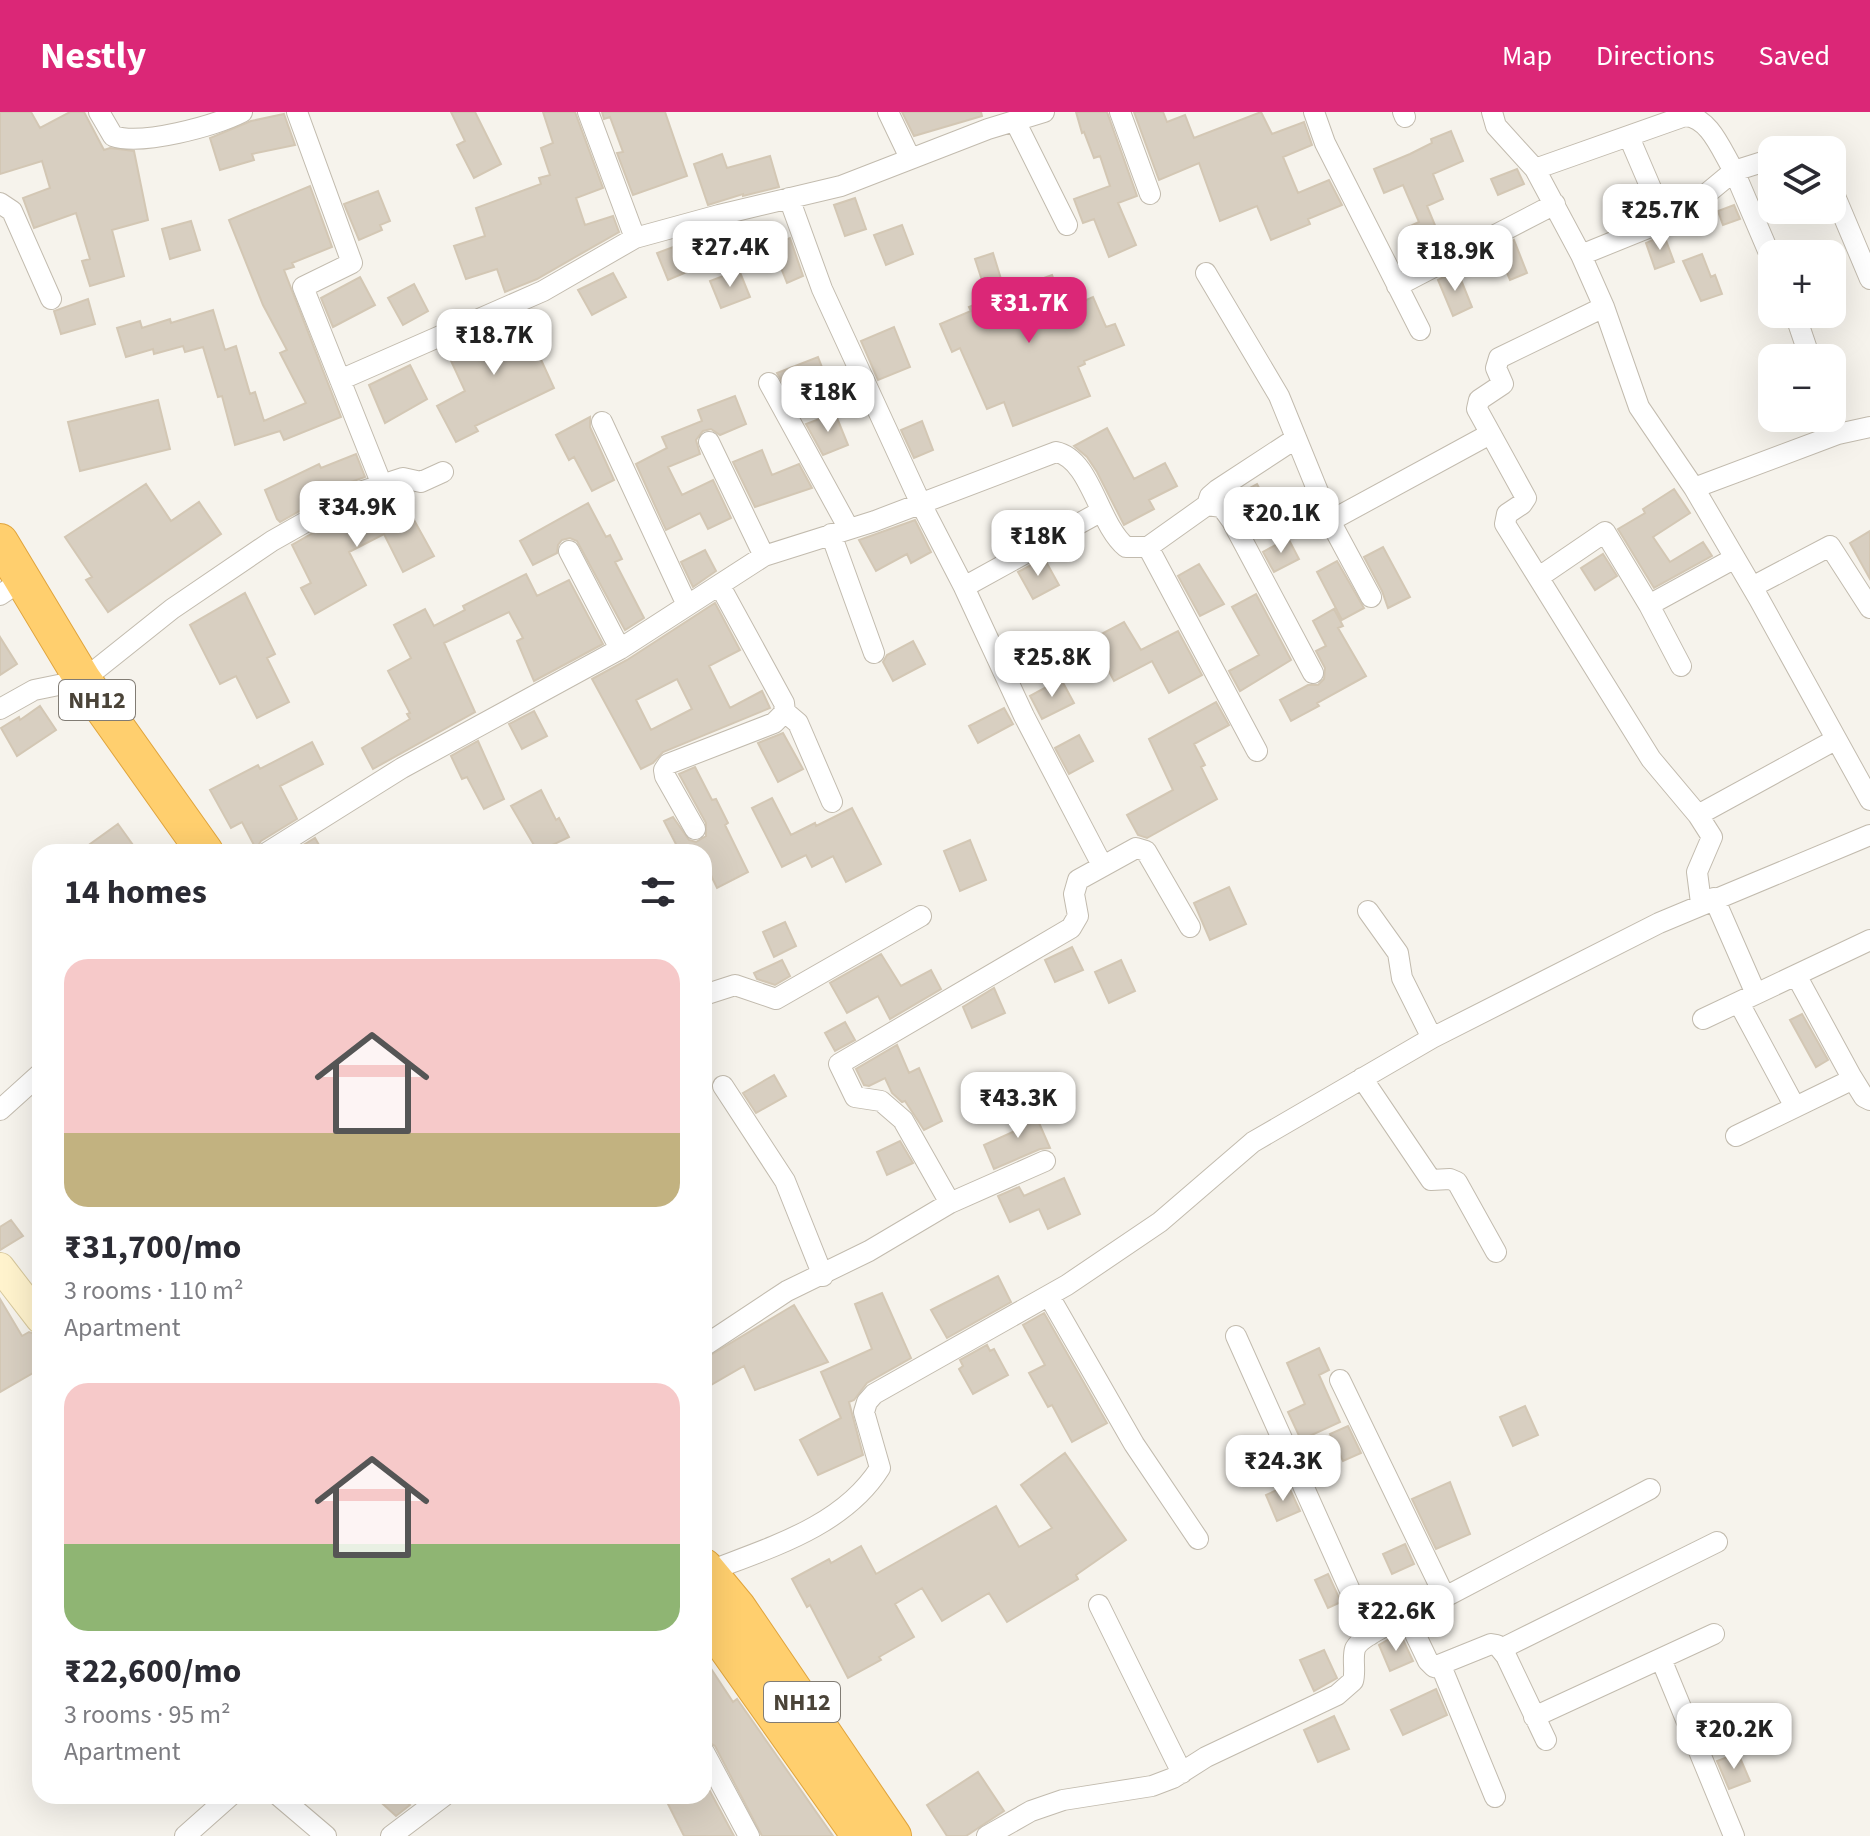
<!DOCTYPE html>
<html lang="en">
<head>
<meta charset="utf-8">
<style>
  :root { --surface:#fff; --page:#f7f7f7; --text:#2b2b33; --muted:#7c7c81; --accent:#db2777 }
  body { margin:0; font-family:"Source Sans 3",sans-serif; background:var(--page); color:var(--text); height:100vh; display:flex; flex-direction:column; font-size:30px; white-space:nowrap }
  * { box-sizing:border-box; margin:0 }
  p { font-size:26px; color:var(--muted) }
  .icon { flex:none; width:44px; height:44px; fill:none; stroke:currentColor; stroke-width:2; stroke-linecap:round; stroke-linejoin:round }
  .map { position:relative; flex:1; overflow:hidden }
  .drawer { position:absolute; left:32px; top:732px; width:680px; height:960px; display:flex; flex-direction:column; background:var(--surface); border-radius:24px; box-shadow:0 8px 32px #0002 }
  .drawer>* { flex:none }
  .controls { position:absolute; left:1758px; top:24px; display:grid; gap:16px }
  .controls a { display:grid; place-items:center; width:88px; height:88px; border-radius:16px; background:var(--surface); box-shadow:0 8px 32px #0002; font-size:40px }
  .price { position:absolute; translate:-50% -68px; padding:0 18px; border-radius:16px; background:#fff; color:#222; font-size:26px; line-height:52px; filter:drop-shadow(0 2px 4px #0008) }
  .price::after { content:''; position:absolute; left:50%; top:48px; width:24px; height:18px; margin-left:-12px; background:inherit; clip-path:polygon(0 0,100% 0,50% 100%) }
  .price.current { background:var(--accent); color:#fff }
  ul { padding:0; list-style:none }
  li { display:grid; align-content:center; gap:16px; height:424px; padding:0 32px }
  li span { display:grid; place-items:center; height:248px; border-radius:24px; color:#555 }
  li>.icon { margin-inline-start:auto }
  span .icon { width:144px; height:144px; fill:#fffc; stroke-width:1 }
  li b { font-size:34px }
  h2 { display:flex; justify-content:space-between; align-items:center; height:96px; padding:0 32px; font-size:34px }
  header { display:flex; align-items:center; gap:48px; box-sizing:border-box; height:112px; padding:0 40px; background:var(--accent); color:#fff }
  header strong { font-size:38px }
  nav { display:flex; gap:44px; margin-inline-start:auto; font-size:28px }
  .map>svg:first-child { display:block }
  .building { fill:#d8cfc1; stroke:#d3c7b4; stroke-width:2; fill-rule:evenodd }
  .lines { fill:none; stroke-linecap:round; stroke-linejoin:round }
  .street-casing { stroke:#c2bbae; stroke-width:22 }
  .secondary-casing { stroke:#d6c79b; stroke-width:30 }
  .highway-casing { stroke:#e0a43c; stroke-width:38 }
  .street { stroke:#fff; stroke-width:20 }
  .secondary { stroke:#fff3cd; stroke-width:28 }
  .highway { stroke:#ffcf6e; stroke-width:36 }
  .labels { text-anchor:middle; dominant-baseline:central; stroke-width:7; stroke-linejoin:round; paint-order:stroke }
  .shield { fill:#fff; stroke:#817c74; stroke-width:2 }
  .shield-label { font-size:24px; font-weight:bold; fill:#4b4439 }
</style>
</head>
<body>
<header>
<strong>Nestly</strong>
<nav><a>Map</a><a>Directions</a><a>Saved</a></nav>
</header>
<div class="map">
<svg width="1870" height="1724" viewBox="0 0 1870 1724">
  <rect width="100%" height="100%" fill="#f6f3ec"/>
  <path class="building" d="M0,0H31L40,16L70,0H84L104,38L110,36L134,39L148,108L112,118L124,164L90,174L82,149L90,147L76,101L34,116L23,86L50,76L42,49L0,62Z
    M451,0H475L501,52L474,66L457,33L465,29Z
    M543,0H575L603,76L576,86L585,113L613,104L619,120L537,167L505,180L497,157L466,167L454,134L485,124L476,96L541,72L539,66L550,63L541,36L553,31Z
    M602,0H665L687,64L633,83L617,41L623,40L610,5L604,7Z
    M902,0H981L982,4L914,24Z
    M1076,0H1107L1137,84L1118,91L1136,133L1109,145L1094,107L1083,111L1074,87L1110,74L1100,44L1094,46L1084,20L1082,21Z
    M1134,0H1163L1167,10L1185,3L1194,26L1261,0L1272,22L1304,10L1312,33L1283,45L1298,81L1329,68L1342,93L1308,107L1310,112L1271,128L1257,94L1220,109L1199,51L1159,68Z
    M284,2L295,33L252,42L254,48L220,58L210,26L251,9Z
    M1451,19L1463,49L1433,62L1443,87L1427,94L1444,135L1421,147L1408,115L1419,110L1403,73L1384,81L1374,57L1410,42L1432,31L1431,27Z
    M722,42L727,56L770,44L779,75L743,84V82L708,93L694,52Z
    M1517,57L1524,72L1498,83L1491,67Z
    M310,74L332,135L292,151L294,155L284,158L341,305L284,328L280,319L235,333L222,284L218,285L203,235L185,240L183,234L154,242L153,237L126,245L117,216L140,209L142,216L170,207L171,211L213,198L225,238L236,234L250,282L255,280L264,309L306,291L280,241L287,238L263,193L229,108Z
    M378,79L390,109L380,113L382,118L359,128L344,92Z
    M855,86L866,117L845,124L834,93Z
    M1734,93L1740,107L1723,113L1718,99Z
    M191,109L200,138L170,147L162,117Z
    M902,113L913,142L886,153L874,123Z
    M1664,123L1674,150L1655,157L1646,131Z
    M790,126L803,164L787,171L772,133Z
    M1514,128L1527,161L1510,168L1497,137Z
    M684,131L694,157L668,168L657,141Z
    M993,141L1005,180L1052,163L1065,197L1093,185L1106,215L1115,212L1124,233L1084,249L1085,252L1078,255L1090,284L1013,314L1004,290L987,297L960,236L952,240L940,212L971,199L969,195L988,187L975,147Z
    M1702,142L1711,165L1715,163L1722,182L1701,189L1683,149Z
    M739,158L750,185L721,196L710,169Z
    M1457,158L1472,195L1453,204L1438,168Z
    M613,161L626,185L592,203L578,178Z
    M360,165L375,193L333,215L321,186Z
    M414,172L428,199L403,213L388,186Z
    M88,187L95,212L61,222L54,199Z
    M521,204L554,276L475,314L478,319L456,330L437,294L465,279L446,238Z
    M894,215L910,255L878,268L861,229Z
    M818,245L827,268L790,283L777,261Z
    M410,253L427,287L385,311L369,273Z
    M735,284L746,312L720,323L711,317L703,319L696,328L700,342L668,355L682,383L713,368L731,406L708,417L700,401L666,418L636,352L667,336L662,325L702,309L698,298Z
    M158,288L170,337L80,359L68,310Z
    M835,301L848,333L823,343L806,312Z
    M590,305V315L614,368L592,379L574,345L569,348L556,323Z
    M922,309L933,338L914,346L901,318Z
    M1107,316L1134,367L1165,351L1177,374L1149,388L1154,397L1124,413L1097,360L1087,345L1074,334Z
    M762,338L772,363L799,352L812,376L755,395L733,350Z
    M356,342L365,365L351,370L280,410L277,407L265,378L319,352L321,356Z
    M146,372L171,409L199,390L221,422L108,500L86,468L92,465L65,425Z
    M1257,372L1266,389L1243,402L1231,386Z
    M1674,377L1690,401L1653,425L1670,450L1703,430L1712,444L1654,476L1618,417L1645,401L1643,397Z
    M399,381L434,444L403,460L384,422L349,440L366,473L315,502L301,476L311,471L292,433L362,393Z
    M588,391L606,425L610,423L622,447L615,450L644,506L625,518L577,429L570,426L562,428L558,433L557,441L533,453L520,429Z
    M915,408L931,440L911,451L907,442L876,459L859,428Z
    M1870,419V467L1850,431Z
    M1288,426L1299,447L1274,460L1263,440Z
    M1383,435L1410,485L1388,496L1382,479L1364,445Z
    M705,438L716,459L693,475L681,450Z
    M1603,442L1617,464L1595,478L1581,456Z
    M1044,446L1059,473L1033,487L1018,460Z
    M1337,449L1364,496L1342,508L1317,460Z
    M1199,452L1224,492L1200,504L1178,464Z
    M526,462L537,484L569,468L603,532L534,569L517,529L523,526L509,500L444,531L475,600L373,657L362,636L410,607L407,602L410,601L388,559L411,546L394,513L425,497L434,514L465,498L463,494Z
    M245,481L275,542L267,546L289,590L257,606L236,564L220,572L190,513Z
    M1256,482L1291,548L1240,579L1229,559L1259,543L1232,495Z
    M715,491L740,538L709,554L730,596L762,579L770,596L663,640L653,651L641,657L592,567L627,548ZM677,567L692,597L651,618L636,588Z
    M1334,497L1343,514L1338,516L1366,564L1317,591L1319,594L1291,609L1280,588L1308,573H1318L1324,567L1325,556L1316,539L1326,534L1313,509Z
    M1124,510L1141,538L1178,519L1202,563L1169,581L1152,549L1114,569L1092,527Z
    M0,525L17,552L0,563Z
    M913,529L925,552L893,569L883,550L887,543Z
    M1066,530L1076,548L1057,558L1047,540Z
    M1061,567L1074,591L1042,607L1030,584Z
    M1216,590L1229,613L1194,632L1205,653L1201,655L1217,687L1147,726L1138,723L1127,703L1173,678L1149,627Z
    M40,594L56,618L17,644L1,616L19,605L20,608Z
    M1004,596L1013,612L978,631L969,614Z
    M534,599L547,624L522,637L509,612Z
    M783,621L803,657L778,670L758,631Z
    M1079,623L1093,649L1069,662L1055,636Z
    M478,629L504,687L484,697L467,665L462,667L451,644Z
    M312,630L323,652L280,674L297,707L261,729L256,737L242,710L231,716L210,678L258,653L260,657Z
    M695,655L712,688L716,687L728,711L725,713L748,760L717,776L704,749V740H680L664,709L673,705L689,728L696,730L706,724V711L679,662Z
    M541,678L556,708L559,706L569,725L538,740L511,694Z
    M772,686L791,723L815,711L816,714L852,696L881,752L846,770L833,744L812,755L806,743L782,755L752,696Z
    M118,712L138,740H79Z
    M315,726L323,740H292Z
    M970,728L986,768L960,779L944,739Z
    M1229,775L1246,812L1210,828L1194,791Z
    M785,810L796,834L774,845L763,820Z
    M1072,835L1083,858L1055,870L1045,848Z
    M881,842L901,874L931,858L941,877L890,907L878,884L847,901L830,871Z
    M782,848L790,864L775,873L757,867L754,861Z
    M1121,848L1135,879L1109,891L1095,860Z
    M994,876L1005,901L972,916L963,895Z
    M1802,902L1828,948L1816,955L1790,908Z
    M845,910L855,928L835,939L825,921Z
    M897,933L909,961L919,956L942,1009L924,1018L905,989L902,990L892,981L885,966L869,974L864,973L856,957Z
    M774,963L786,984L756,1001L743,981Z
    M1032,995L1050,1036L1040,1037L994,1057L984,1033L1015,1019L1009,1006Z
    M900,1029L913,1051L887,1063L877,1040Z
    M1064,1066L1080,1102L1048,1117L1039,1097L1010,1110L998,1084L1019,1075L1024,1084Z
    M11,1108L23,1124L0,1138V1115Z
    M998,1164L1011,1190L947,1226L931,1198Z
    M882,1181L911,1246L867,1271L854,1288L849,1290L863,1343L818,1363L800,1328L841,1306L821,1260L872,1237L855,1192Z
    M0,1187L22,1224L29,1220L40,1224V1257L0,1280Z
    M794,1193L828,1250L755,1278L744,1254L704,1277V1247Z
    M1044,1201L1107,1311L1072,1330L1052,1293L1048,1295L1029,1261L1045,1253L1023,1213Z
    M987,1233L990,1239L994,1237L1008,1263L973,1282L959,1257L963,1254L960,1248Z
    M1319,1236L1329,1258L1319,1263L1340,1310L1301,1328L1288,1300L1305,1292L1287,1251Z
    M1525,1294L1538,1323L1513,1334L1500,1305Z
    M1348,1314L1361,1341L1343,1349L1330,1322Z
    M1065,1341L1126,1428L1076,1463L1078,1467L1007,1510L989,1481L942,1509L922,1476L895,1492L914,1525L879,1545L881,1548L848,1566L810,1493L807,1495L792,1467L829,1447L831,1451L861,1434L876,1462L996,1394L1019,1435L1052,1416L1021,1373Z
    M1450,1370L1470,1422L1436,1437L1412,1387Z
    M1288,1373L1300,1399L1277,1409L1266,1383Z
    M1405,1432L1414,1452L1392,1462L1383,1442Z
    M1328,1462L1341,1490L1328,1496L1315,1468Z
    M1400,1521L1413,1549L1390,1559L1379,1533Z
    M1324,1538L1337,1566L1314,1579L1300,1548Z
    M704,1546L733,1590L737,1587L833,1724H762L715,1634L704,1627Z
    M1436,1577L1447,1603L1403,1623L1391,1598Z
    M1334,1604L1349,1637L1318,1650L1304,1618Z
    M1738,1641L1750,1669L1729,1677L1717,1649Z
    M978,1660L1004,1699L966,1724H947L927,1693Z
    M704,1668L734,1724H684L664,1684H704Z
    M374,1684H400L410,1693L396,1704Z"/>
  <g class="lines">
    <g class="street-casing">
      <path id="street" d="M99,0L113,24C142,34 214,14 242,0
        M297,0L352,151L303,175L382,373
        M588,0L635,126
        M888,0L910,46
        M1120,0L1150,82
        M1314,0L1325,31L1420,218
        M1403,0L1405,5
        M1492,0L1496,14L1535,57L1581,143L1604,195L1639,295L1694,376L1759,487L1870,688
        M1015,9L1067,113
        M1629,25L1665,109
        M1805,38H1816
        M1535,57L1685,4C1710,5 1722,40 1734,59L1772,47
        M1832,77L1870,167
        M789,86L822,177L921,392L964,475L1024,604L1102,753
        M0,91L12,99L51,187
        M1581,143L1665,109L1699,88L1734,59L1772,148
        M1206,161L1279,284L1330,409L1371,485
        M1397,174L1555,92
        M1604,195L1499,246L1496,256L1503,272L1479,288L1477,297L1526,386L1522,392L1507,402L1505,412L1651,647L1698,703L1712,725L1697,760L1701,791
        M1795,202L1810,246
        M340,268L543,179L635,126L719,103L841,74L988,17L1044,0
        M769,271L849,417
        M602,310L687,493
        M709,330L764,444
        M1694,376L1838,322L1870,315
        M1207,393L1210,384L1217,378L1295,327
        M1330,409L1490,322
        M831,422L874,541
        M1148,435L1257,639
        M569,439L620,537
        M1539,465L1605,420L1649,493L1681,554
        M964,475L1100,400
        M1752,475L1830,434L1870,496
        M0,483L22,468
        M1649,493L1735,446
        M0,597L34,578L83,568L172,497L272,429L357,381L403,366L421,370L443,360
        M785,600L798,611L832,690
        M1698,703L1835,628
        M695,717L665,664L664,658L668,652L774,611L785,600L784,591L720,474
        M268,740L402,656L620,537L764,444L875,409L1056,340C1091,347 1098,412 1126,435H1148L1207,393L1222,395L1232,409L1313,561
        M1714,786L1756,882
        M1368,799L1398,841L1402,866L1432,926
        M704,883L735,873L776,887L921,804
        M1739,891L1795,995
        M1703,907L1870,828
        M1851,964L1864,985L1870,988
        M1362,966L1431,1068L1450,1067L1457,1070L1496,1140
        M723,974L785,1069L823,1164
        M0,998L40,962
        M1736,1024L1845,971L1851,964L1796,863
        M950,1091L903,1008L881,989L855,985L839,952L1071,816L1078,804L1074,782L1078,768L1136,736L1146,739L1190,815
        M1049,1184L1134,1332L1198,1427
        M1236,1224L1370,1523
        M704,1234L787,1179L869,1139L950,1091L1045,1049
        M707,1460C768,1436 843,1415 880,1356L864,1300L867,1290L874,1282L1067,1173L1160,1110L1253,1030L1432,926L1659,811L1870,723
        M1445,1485L1650,1377
        M1099,1493L1182,1661
        M1407,1505L1428,1549L1434,1555L1491,1532L1497,1533L1506,1544L1546,1628
        M1501,1537L1717,1430
        M1661,1547L1734,1724
        M1441,1554L1495,1685
        M1534,1605L1714,1522
        M704,1640L749,1724
        M279,1684L326,1724
        M185,1724L230,1684
        M391,1724L444,1684
        M987,1724L1031,1699L1063,1688L1152,1674L1173,1666L1206,1645L1337,1583L1353,1569C1356,1559 1352,1547 1355,1537C1360,1522 1428,1494 1445,1485L1340,1268"/>
    </g>
    <g class="secondary-casing">
      <path id="secondary" d="M0,1155L40,1207"/>
    </g>
    <g class="highway-casing">
      <path id="highway" d="M0,430L83,568L205,740
        M704,1455L738,1496L893,1724
        M704,1495L712,1515L860,1724"/>
    </g>
    <use href="#street" class="street"/>
    <use href="#secondary" class="secondary"/>
    <use href="#highway" class="highway"/>
  </g>
  <g class="labels">
    <g class="shield">
      <rect x="59" y="568" width="76" height="40" rx="6"/>
      <rect x="764" y="1570" width="76" height="40" rx="6"/>
    </g>
    <g class="shield-label">
      <text x="97" y="588">NH12</text>
      <text x="802" y="1590">NH12</text>
    </g>
  </g>
</svg>
<div class="controls">
<a><svg class="icon" aria-label="layers" viewBox="0 0 24 24"><path d="M12 4l9 5-9 5-9-5zM3 14l9 5 9-5"/></svg></a>
<a>+</a>
<a>−</a>
</div>
<b class="price" style="left:1660px;top:140px">₹25.7K</b>
<b class="price" style="left:730px;top:177px">₹27.4K</b>
<b class="price" style="left:1455px;top:181px">₹18.9K</b>
<b class="price current" style="left:1029px;top:233px">₹31.7K</b>
<b class="price" style="left:494px;top:265px">₹18.7K</b>
<b class="price" style="left:828px;top:322px">₹18K</b>
<b class="price" style="left:357px;top:437px">₹34.9K</b>
<b class="price" style="left:1281px;top:443px">₹20.1K</b>
<b class="price" style="left:1038px;top:466px">₹18K</b>
<b class="price" style="left:1052px;top:587px">₹25.8K</b>
<b class="price" style="left:1018px;top:1028px">₹43.3K</b>
<b class="price" style="left:1283px;top:1391px">₹24.3K</b>
<b class="price" style="left:1396px;top:1541px">₹22.6K</b>
<b class="price" style="left:1734px;top:1659px">₹20.2K</b>
<section class="drawer">
<h2>14 homes<svg class="icon" aria-label="filters" viewBox="0 0 24 24"><path d="M4 7h16M4 17h16"/><circle cx="9" cy="7" r="2"/><circle cx="15" cy="17" r="2"/></svg></h2>
<ul>
<li><span style="background:linear-gradient(#f6c9c9 70%,#c2b280 0)"><svg class="icon" aria-label="home" viewBox="0 0 24 24"><path d="M3 11l9-7 9 7M6 9v11h12V9"/></svg></span><div><b>₹31,700/mo</b><p>3 rooms · 110 m²</p><p>Apartment</p></div></li>
<li><span style="background:linear-gradient(#f6c9c9 65%,#8fb573 0)"><svg class="icon" aria-label="home" viewBox="0 0 24 24"><path d="M3 11l9-7 9 7M6 9v11h12V9"/></svg></span><div><b>₹22,600/mo</b><p>3 rooms · 95 m²</p><p>Apartment</p></div></li>
</ul>
</section>
</div>
</body>
</html>
